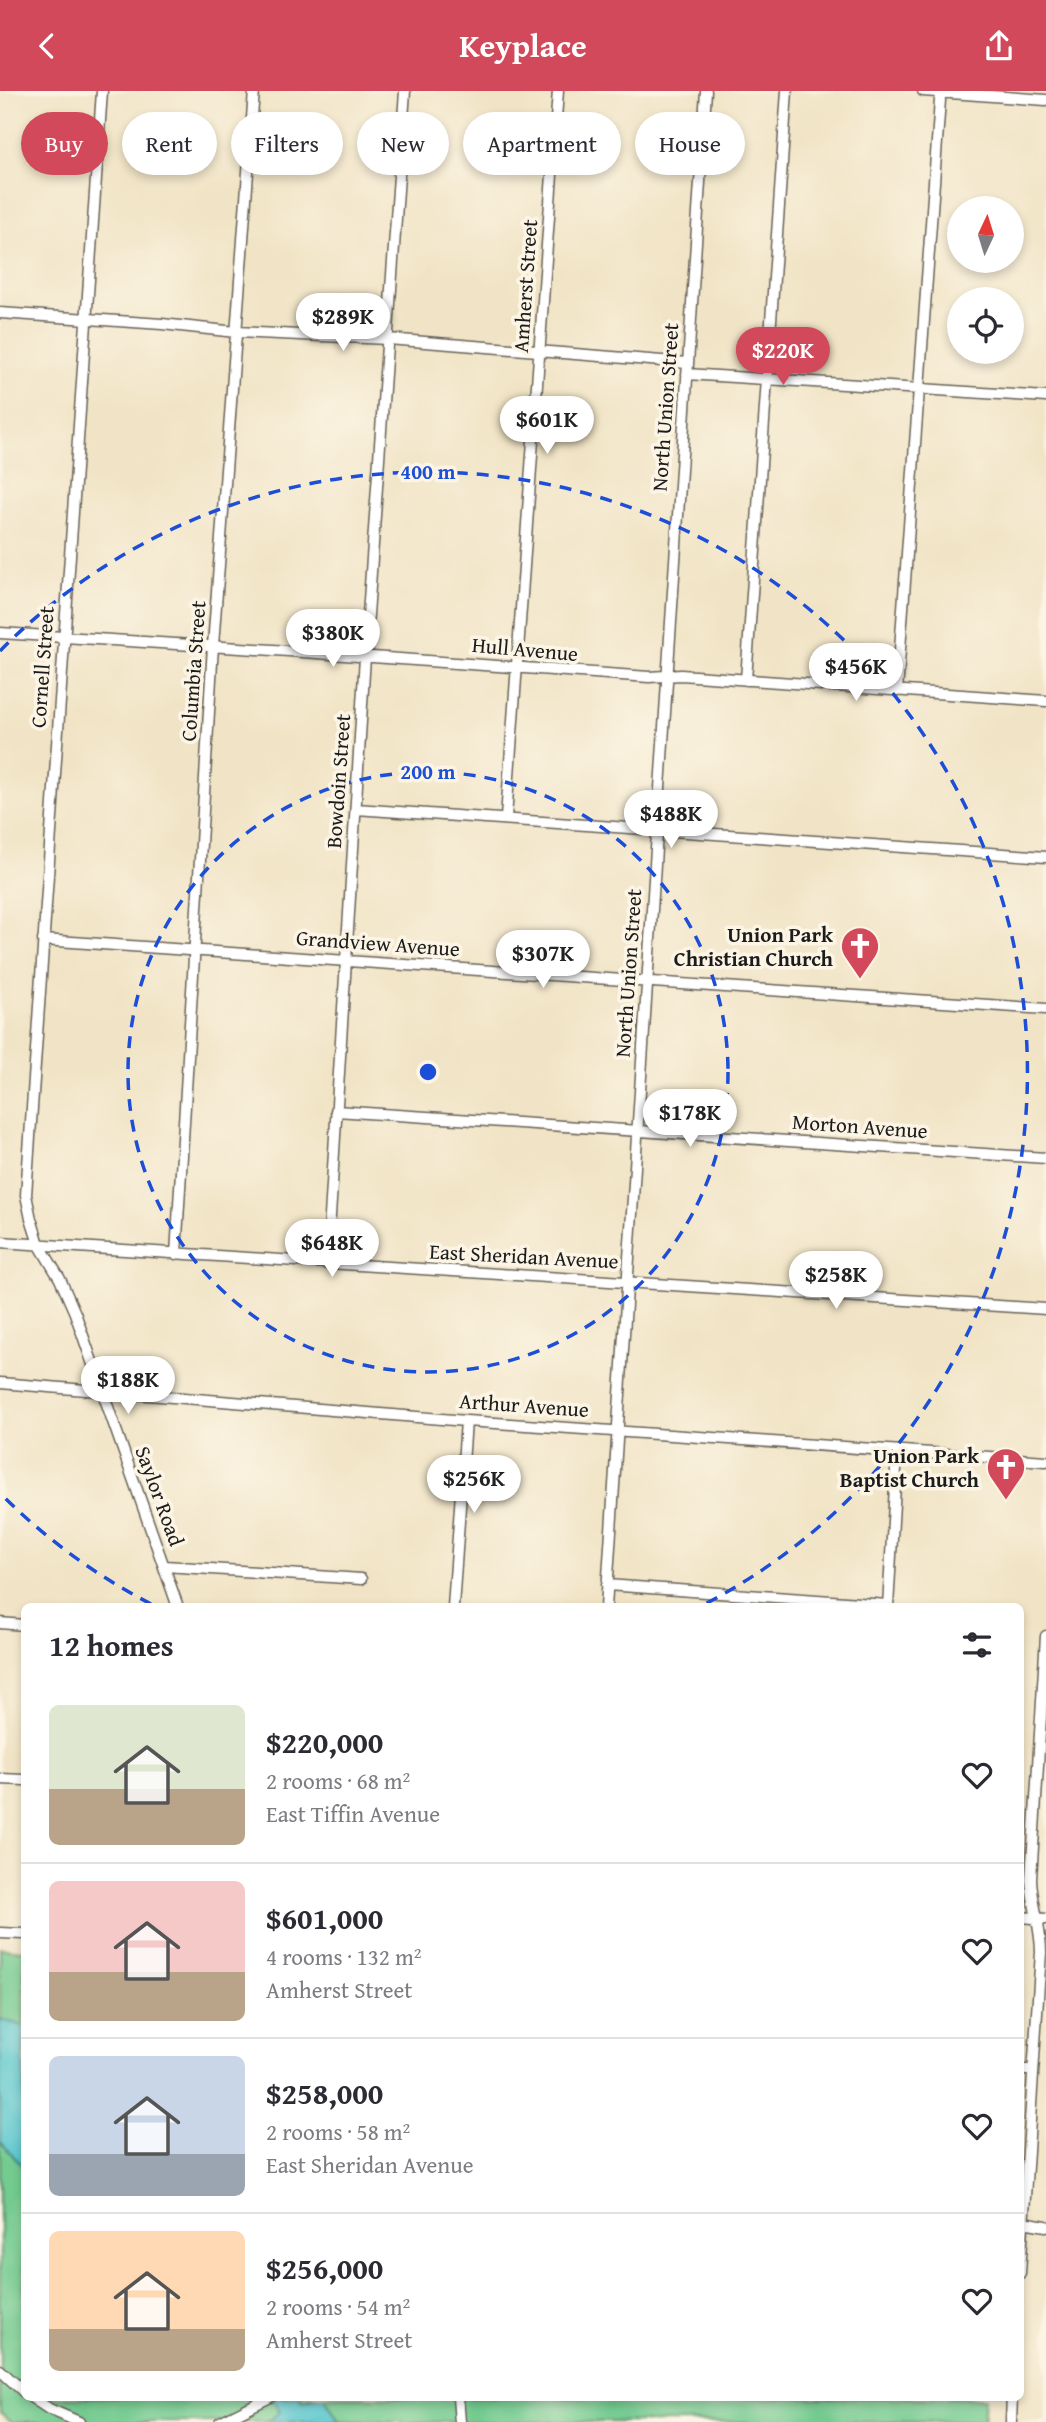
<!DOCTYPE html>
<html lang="en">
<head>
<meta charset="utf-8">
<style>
  :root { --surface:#fff; --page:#f2f2f3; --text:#2b2b33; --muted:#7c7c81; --line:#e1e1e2; --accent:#d1495b }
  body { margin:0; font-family:"Gentium Book Plus",serif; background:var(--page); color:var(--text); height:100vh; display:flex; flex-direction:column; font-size:26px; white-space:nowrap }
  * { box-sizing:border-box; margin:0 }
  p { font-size:23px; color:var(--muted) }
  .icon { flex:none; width:38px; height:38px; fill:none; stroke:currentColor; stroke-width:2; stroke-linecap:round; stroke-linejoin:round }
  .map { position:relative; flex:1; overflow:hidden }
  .details { position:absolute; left:21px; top:1512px; width:1003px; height:798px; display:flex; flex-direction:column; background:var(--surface); border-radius:10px; box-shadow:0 4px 10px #0003 }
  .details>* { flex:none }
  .top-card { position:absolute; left:21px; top:21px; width:1004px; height:63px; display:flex; gap:14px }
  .needle { width:46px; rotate:4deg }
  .controls { position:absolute; left:947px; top:105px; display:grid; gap:14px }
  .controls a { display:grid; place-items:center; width:77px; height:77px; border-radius:50%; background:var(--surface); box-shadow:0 4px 10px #0003; font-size:35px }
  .price { position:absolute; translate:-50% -60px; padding:0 16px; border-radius:24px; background:#fff; color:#222; font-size:23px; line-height:46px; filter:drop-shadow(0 2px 4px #0008) }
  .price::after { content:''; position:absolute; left:50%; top:42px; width:21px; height:16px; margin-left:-10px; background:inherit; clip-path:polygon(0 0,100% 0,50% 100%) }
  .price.active { background:var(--accent); color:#fff }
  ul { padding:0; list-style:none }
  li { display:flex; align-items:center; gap:21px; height:175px; padding:0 28px }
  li+li { border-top:2px solid var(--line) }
  li span { display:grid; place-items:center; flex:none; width:196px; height:140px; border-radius:10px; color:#555 }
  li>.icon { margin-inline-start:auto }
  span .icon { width:84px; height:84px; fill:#fffc; stroke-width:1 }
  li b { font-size:30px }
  h2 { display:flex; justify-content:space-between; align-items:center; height:84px; padding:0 28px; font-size:30px }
  .chip { padding:0 24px; border-radius:32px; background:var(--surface); box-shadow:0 4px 10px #0003; font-size:24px; line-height:63px }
  .chip.active { background:var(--accent); color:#fff }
  header { display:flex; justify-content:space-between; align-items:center; height:91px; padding:0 28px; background:var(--accent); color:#fff; font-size:32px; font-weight:700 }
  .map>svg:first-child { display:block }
  .green { fill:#73cb90; stroke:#487456; stroke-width:2 }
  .water { fill:#5ac7cf; stroke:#3b7276; stroke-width:2 }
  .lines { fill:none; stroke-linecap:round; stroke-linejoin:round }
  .minor-casing { stroke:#676258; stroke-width:13 }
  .minor { stroke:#fff; stroke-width:10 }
  .ring { fill:none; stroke:#1d4ed8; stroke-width:3.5; stroke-dasharray:12 9 }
  .labels { text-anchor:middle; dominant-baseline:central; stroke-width:7; stroke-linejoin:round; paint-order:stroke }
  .street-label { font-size:21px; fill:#1c1c1c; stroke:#fcf5e5 }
  .poi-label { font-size:21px; font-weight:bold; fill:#1c1c1c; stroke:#fcf5e5; text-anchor:end }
  .centre { fill:#1d4ed8; stroke:#fcf5e5; stroke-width:3.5 }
  .ring-label { font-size:21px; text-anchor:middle; font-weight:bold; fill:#1d4ed8; stroke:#fcf5e5; stroke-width:7; stroke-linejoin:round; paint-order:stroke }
</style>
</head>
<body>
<header><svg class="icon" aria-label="back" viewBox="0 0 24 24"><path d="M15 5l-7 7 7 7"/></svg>Keyplace<svg class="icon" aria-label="share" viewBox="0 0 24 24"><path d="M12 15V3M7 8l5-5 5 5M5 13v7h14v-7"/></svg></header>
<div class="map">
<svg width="1046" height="2331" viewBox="0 0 1046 2331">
  <rect width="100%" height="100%" fill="#fcf5e5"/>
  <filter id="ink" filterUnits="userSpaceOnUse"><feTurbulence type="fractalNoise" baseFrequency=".0143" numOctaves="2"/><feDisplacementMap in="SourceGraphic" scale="14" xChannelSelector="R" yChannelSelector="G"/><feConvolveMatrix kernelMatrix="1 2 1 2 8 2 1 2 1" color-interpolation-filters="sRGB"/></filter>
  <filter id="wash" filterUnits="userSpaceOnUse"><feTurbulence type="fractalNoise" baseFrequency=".00686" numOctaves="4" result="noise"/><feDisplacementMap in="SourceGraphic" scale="28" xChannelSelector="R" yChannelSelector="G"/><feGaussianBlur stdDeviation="1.57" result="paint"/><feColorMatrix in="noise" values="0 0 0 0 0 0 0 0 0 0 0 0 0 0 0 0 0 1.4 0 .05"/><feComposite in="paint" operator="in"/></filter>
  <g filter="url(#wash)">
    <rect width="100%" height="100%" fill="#f1e4c6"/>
    <path class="green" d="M0,1857L24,1859V2306L985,2307L983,2331H11L0,2321Z"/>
    <path class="water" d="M0,1928L24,1935V2077L0,2050Z
      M272,2306L298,2307L304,2311L316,2307H325L339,2331H267L280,2321Z"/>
  </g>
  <g filter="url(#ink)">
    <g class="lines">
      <g class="minor-casing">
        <path id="minor" d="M102,0L26,1104L31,1128L39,1153L60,1188L75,1222L178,1516
          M923,0L1046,9
          M0,222L162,233L236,241L388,248L687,272
          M687,283L1046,306
          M0,542L289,560L649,586L681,584L1046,610
          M746,589L787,0
          M897,600L940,9L939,0
          M356,718L1046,766
          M506,727L558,0
          M43,849L1046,918
          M336,1020L1046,1067
          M0,1151L1046,1218
          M176,1163L213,555L254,0
          M327,1173L365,566L405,0
          M0,1292L466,1330L1046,1370
          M165,1475L361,1488
          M607,1494L888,1514
          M453,1516L466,1330
          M606,1516L706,0
          M888,1516L897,1361
          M0,1532L24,1534
          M0,1688L24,1689
          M1020,1826L1046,1828
          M0,1842L24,1843
          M1020,1979H1033
          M1023,2131L1046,2135
          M1020,2182L1041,1861C1041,1836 1032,1813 1031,1788L1046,1545
          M0,2279L24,2301
          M31,2306L49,2318L79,2331
          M458,2306L460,2331
          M220,2331L270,2306
          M1011,2331L1012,2306"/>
      </g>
      <use href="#minor" class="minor"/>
    </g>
  </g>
  <g class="ring">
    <circle cx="428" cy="981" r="300"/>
    <path d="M151 1513A600 600 0 0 1 0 1402M0 560A600 600 0 1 1 705 1513"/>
  </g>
  <defs>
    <g id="church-pin" transform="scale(2.0125)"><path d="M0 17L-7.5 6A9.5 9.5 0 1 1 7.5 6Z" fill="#d1495b" stroke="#fcf5e5"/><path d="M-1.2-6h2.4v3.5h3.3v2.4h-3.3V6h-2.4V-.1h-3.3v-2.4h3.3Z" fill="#fff"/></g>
  </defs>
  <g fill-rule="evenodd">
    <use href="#church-pin" x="860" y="855"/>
    <use href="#church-pin" x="1006" y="1376"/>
  </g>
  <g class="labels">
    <g class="street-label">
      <text transform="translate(525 195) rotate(-86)">Amherst Street</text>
      <text transform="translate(665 316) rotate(-86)">North Union Street</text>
      <text transform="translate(525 558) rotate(5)">Hull Avenue</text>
      <text transform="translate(42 576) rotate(-86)">Cornell Street</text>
      <text transform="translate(193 580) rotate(-86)">Columbia Street</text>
      <text transform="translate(338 690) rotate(-86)">Bowdoin Street</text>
      <text transform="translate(378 852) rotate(4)">Grandview Avenue</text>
      <text transform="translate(628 882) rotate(-86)">North Union Street</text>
      <text transform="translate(860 1035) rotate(4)">Morton Avenue</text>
      <text transform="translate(524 1165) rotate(3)">East Sheridan Avenue</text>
      <text transform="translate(524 1314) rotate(4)">Arthur Avenue</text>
      <text transform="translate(160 1405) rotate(70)">Saylor Road</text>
    </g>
    <g class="poi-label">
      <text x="833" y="843">Union Park<tspan x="833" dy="24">Christian Church</tspan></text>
      <text x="979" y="1364">Union Park<tspan x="979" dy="24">Baptist Church</tspan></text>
    </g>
  </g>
  <circle cx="428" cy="981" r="10" class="centre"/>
  <g class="ring-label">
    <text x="428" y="388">400 m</text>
    <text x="428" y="688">200 m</text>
  </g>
</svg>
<div class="controls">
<a><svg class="needle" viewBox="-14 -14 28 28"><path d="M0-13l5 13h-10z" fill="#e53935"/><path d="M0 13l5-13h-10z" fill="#7c7c81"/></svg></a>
<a><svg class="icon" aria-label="locate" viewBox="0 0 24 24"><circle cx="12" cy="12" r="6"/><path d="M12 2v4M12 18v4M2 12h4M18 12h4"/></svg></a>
</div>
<b class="price" style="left:343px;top:262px">$289K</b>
<b class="price active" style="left:783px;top:296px">$220K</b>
<b class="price" style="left:547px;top:365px">$601K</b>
<b class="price" style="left:333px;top:578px">$380K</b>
<b class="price" style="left:856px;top:612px">$456K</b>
<b class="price" style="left:671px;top:759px">$488K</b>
<b class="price" style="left:543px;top:899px">$307K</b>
<b class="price" style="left:690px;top:1058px">$178K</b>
<b class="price" style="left:332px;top:1188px">$648K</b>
<b class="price" style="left:836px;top:1220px">$258K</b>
<b class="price" style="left:128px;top:1325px">$188K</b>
<b class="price" style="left:474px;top:1424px">$256K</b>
<div class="top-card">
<a class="chip active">Buy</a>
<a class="chip">Rent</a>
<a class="chip">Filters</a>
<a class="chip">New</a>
<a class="chip">Apartment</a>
<a class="chip">House</a>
</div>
<section class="details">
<h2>12 homes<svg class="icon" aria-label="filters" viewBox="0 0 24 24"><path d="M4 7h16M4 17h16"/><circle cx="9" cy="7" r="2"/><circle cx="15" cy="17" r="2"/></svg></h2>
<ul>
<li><span style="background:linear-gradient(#dfe7d0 60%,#b9a48a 0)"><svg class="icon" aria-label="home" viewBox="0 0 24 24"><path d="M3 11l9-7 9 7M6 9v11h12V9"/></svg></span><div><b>$220,000</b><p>2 rooms · 68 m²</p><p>East Tiffin Avenue</p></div><svg class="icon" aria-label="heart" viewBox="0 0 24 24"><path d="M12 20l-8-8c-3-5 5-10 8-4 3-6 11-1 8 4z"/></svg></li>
<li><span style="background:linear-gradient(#f6c9c9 65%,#b9a48a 0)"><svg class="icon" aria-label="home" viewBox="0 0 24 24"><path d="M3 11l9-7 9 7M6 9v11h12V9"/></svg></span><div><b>$601,000</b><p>4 rooms · 132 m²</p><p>Amherst Street</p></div><svg class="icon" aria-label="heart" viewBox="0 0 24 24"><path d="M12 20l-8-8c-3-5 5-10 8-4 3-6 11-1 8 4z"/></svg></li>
<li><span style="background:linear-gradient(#c9d6e8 70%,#9aa5b1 0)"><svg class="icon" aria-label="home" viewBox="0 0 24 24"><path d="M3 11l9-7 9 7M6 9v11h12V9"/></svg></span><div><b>$258,000</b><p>2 rooms · 58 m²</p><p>East Sheridan Avenue</p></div><svg class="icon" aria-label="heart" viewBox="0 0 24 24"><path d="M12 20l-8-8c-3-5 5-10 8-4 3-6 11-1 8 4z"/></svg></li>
<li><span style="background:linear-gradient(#ffd9b3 70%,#b9a48a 0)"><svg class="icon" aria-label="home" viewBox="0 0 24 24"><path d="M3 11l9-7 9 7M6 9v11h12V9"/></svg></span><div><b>$256,000</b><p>2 rooms · 54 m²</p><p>Amherst Street</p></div><svg class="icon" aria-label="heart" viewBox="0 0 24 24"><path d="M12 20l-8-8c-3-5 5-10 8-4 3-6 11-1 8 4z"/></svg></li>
</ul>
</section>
</div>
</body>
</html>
